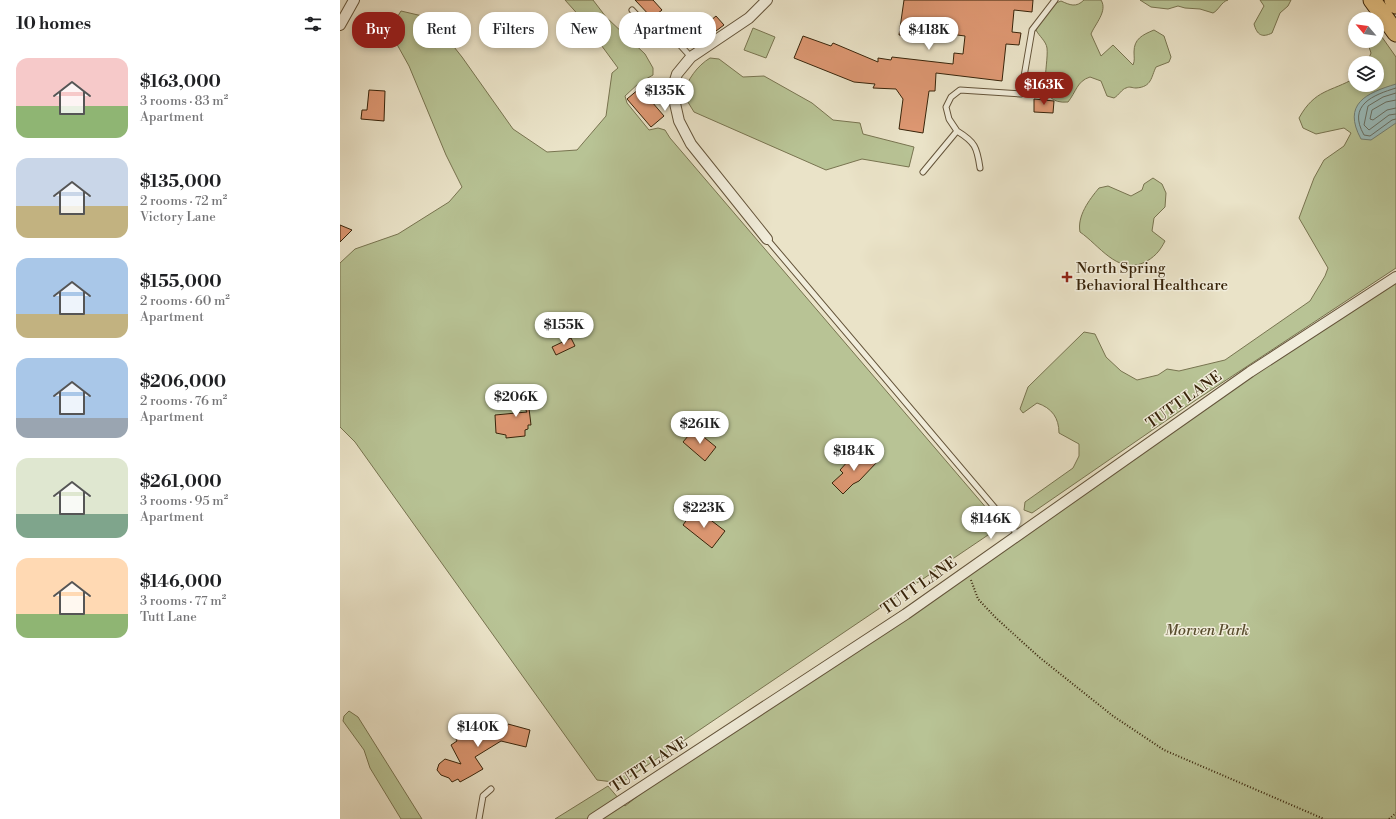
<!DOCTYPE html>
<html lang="en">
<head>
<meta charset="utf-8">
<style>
  :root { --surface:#fff; --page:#f2f2f2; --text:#202124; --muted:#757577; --accent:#8f2418 }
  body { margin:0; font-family:"Libre Bodoni",serif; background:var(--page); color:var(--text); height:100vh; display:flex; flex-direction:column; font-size:15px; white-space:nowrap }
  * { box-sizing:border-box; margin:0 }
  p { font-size:13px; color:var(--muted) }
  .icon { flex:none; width:22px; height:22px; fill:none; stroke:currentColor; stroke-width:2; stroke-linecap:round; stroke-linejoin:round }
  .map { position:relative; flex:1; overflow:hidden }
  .drawer { display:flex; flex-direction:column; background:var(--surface); width:340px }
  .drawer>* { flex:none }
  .top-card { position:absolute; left:12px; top:12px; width:380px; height:36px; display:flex; gap:8px }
  .needle { width:26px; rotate:299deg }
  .tools { position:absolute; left:1008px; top:12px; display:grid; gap:8px }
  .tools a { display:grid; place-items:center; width:36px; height:36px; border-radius:50%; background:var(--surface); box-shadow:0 2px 6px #0003; font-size:20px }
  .price { position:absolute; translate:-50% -34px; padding:0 9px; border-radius:14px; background:#fff; color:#222; font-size:13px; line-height:26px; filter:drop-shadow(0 1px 2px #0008) }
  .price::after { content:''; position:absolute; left:50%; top:24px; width:12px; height:9px; margin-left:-6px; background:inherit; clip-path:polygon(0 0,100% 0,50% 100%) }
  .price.selected { background:var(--accent); color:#fff }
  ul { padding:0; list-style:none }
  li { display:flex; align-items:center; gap:12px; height:100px; padding:0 16px }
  li span { display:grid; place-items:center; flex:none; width:112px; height:80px; border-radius:12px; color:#555 }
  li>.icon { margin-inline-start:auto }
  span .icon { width:48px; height:48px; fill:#fffc; stroke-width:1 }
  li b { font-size:17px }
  h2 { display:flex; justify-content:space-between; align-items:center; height:48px; padding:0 16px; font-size:17px }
  .pill { padding:0 14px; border-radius:16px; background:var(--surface); box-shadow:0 2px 6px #0003; font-size:14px; line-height:36px }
  .pill.selected { background:var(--accent); color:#fff }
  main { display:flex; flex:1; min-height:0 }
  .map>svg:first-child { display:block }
  .green { fill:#b8c395; stroke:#787450 }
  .water { fill:#9abdbd; stroke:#738075 }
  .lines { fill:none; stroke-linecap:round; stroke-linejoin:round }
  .shore { stroke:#697064; stroke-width:1 }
  .building { fill:#dd9772; stroke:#38240a }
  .service-casing { stroke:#64543a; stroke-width:7 }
  .minor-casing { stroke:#64543a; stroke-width:12 }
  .trunk-casing { stroke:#38240a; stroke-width:19 }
  .path { stroke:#38240a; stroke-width:2; stroke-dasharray:1 2; stroke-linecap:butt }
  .service { stroke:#f1eddb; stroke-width:5 }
  .minor { stroke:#f1eddb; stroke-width:10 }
  .trunk { stroke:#e5c284; stroke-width:17 }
  .poi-dot { fill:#8f2418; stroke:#f1eddb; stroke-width:1.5 }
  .labels { text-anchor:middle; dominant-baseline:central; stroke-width:3; stroke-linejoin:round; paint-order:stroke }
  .poi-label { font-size:15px; fill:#38240a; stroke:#f1eddb; text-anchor:start }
  .street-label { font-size:15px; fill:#38240a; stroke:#f1eddb }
  .park-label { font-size:15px; font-style:italic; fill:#584c2d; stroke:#f1eddb }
</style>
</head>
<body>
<main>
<section class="drawer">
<h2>10 homes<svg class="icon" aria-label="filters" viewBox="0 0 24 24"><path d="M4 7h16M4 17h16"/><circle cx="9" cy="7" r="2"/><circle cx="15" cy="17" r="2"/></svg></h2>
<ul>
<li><span style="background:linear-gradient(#f6c9c9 60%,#8fb573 0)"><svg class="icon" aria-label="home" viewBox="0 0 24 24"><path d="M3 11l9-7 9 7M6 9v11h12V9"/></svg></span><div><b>$163,000</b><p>3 rooms · 83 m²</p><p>Apartment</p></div></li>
<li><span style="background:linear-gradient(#c9d6e8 60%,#c2b280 0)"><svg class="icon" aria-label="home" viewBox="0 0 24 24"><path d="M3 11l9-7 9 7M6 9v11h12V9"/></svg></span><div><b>$135,000</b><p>2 rooms · 72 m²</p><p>Victory Lane</p></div></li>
<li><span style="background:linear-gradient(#a9c7e8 70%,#c2b280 0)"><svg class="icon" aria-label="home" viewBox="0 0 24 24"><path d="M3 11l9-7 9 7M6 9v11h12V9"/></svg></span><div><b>$155,000</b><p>2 rooms · 60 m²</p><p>Apartment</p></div></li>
<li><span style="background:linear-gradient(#a9c7e8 75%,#9aa5b1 0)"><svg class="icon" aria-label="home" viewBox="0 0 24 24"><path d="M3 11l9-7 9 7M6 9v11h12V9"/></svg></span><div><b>$206,000</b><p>2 rooms · 76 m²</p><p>Apartment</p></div></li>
<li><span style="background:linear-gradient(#dfe7d0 70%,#7fa58c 0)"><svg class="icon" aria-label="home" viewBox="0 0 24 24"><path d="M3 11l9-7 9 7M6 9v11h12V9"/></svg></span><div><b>$261,000</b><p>3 rooms · 95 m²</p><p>Apartment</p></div></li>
<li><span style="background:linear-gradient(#ffd9b3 70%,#8fb573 0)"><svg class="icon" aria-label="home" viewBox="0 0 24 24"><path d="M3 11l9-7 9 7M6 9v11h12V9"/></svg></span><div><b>$146,000</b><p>3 rooms · 77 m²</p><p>Tutt Lane</p></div></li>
</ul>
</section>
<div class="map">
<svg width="1056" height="819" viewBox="0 0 1056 819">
  <rect width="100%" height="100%" fill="#eae3c8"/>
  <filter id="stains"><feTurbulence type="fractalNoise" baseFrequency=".005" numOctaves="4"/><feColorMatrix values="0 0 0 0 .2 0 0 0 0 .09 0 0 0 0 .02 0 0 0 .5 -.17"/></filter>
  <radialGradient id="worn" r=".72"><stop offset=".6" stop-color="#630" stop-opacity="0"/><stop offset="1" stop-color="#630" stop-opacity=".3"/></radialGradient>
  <path class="green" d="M225,0H253L266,17L305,54L313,68V75L299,83L285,96L287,103L309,130L318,128L325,130L330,138L654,517L640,520L651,533L281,783L257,780L15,442L0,427V263L15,249L58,234L109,202L122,187L106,155L69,66L49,30L61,11L91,18L122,57L173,129L207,152L237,150L266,116L272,73L278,68L242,19Z
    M744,0H761C768,11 755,24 751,34L761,56L773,45L793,65C795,60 794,58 794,52C794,39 802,35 814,30L824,36L831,57L829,62L816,67C811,77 812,87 796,88C792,88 790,86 786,88C782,89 779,95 774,98L767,96L761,81L750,77C737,81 736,92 728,102C694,105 709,67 707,48C706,41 699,36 696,30C700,21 712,3 721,1C730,5 736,8 744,0Z
    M800,0H888C881,2 879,10 873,13L860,9L845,8L838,6L828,9L811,7Z
    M920,0H951L948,6L940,13L932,33C922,38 917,35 914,24L924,6Z
    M413,28L435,37L426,58L404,50Z
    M1037,30L1056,57V268L856,400L692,513L684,510L685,502L733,468L739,456V444L719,433C719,418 712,408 697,403L683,413L680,409L688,387L744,332L755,334L766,357L781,371L797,380L818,375L827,369L839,371L885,360L970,301L985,276L988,268L959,218L974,178L984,160L1004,146L1011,133L1004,128L976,134L963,128L959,118C975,89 991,92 1015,78V85H1037V63H1027L1031,53L1027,41H1037Z
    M370,58L379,59L403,77L424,76L472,103L493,120L520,123L523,134L574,147L569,167L522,159L486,170L354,112L343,94C348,79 357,66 370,58Z
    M813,178L822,184L826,193L825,207L814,218L812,231L825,241C820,251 814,258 803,263C777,274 759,245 740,232C737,216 749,200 759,188L768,186L791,196L802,190L804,184Z
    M1056,275V819H215L268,786L285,806L349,756L940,352Z
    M9,711L18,717L82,819H61L30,768L24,750L3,721L4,716Z"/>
  <path class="water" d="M1056,84V123L1031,140L1021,139C1002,104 1026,93 1056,84Z"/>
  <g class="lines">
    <path class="shore" d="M1056,88C1033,95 1007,105 1024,135L1030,136L1052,120L1056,119
      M1056,93L1043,97L1028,106L1024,125L1029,130L1049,115L1056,114
      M1056,100L1046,102L1032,110L1030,119L1033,120L1047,110L1056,108"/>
  </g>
  <path class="building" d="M295,0H313L322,10L312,18Z
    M564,0H693L692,12L674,10L672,32L681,33L679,45L666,44L662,81L596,73L595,91H589L583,133L559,129L563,99L556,89L533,88L535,84L514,82L454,58L463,36L491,46L493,43L538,62V58L551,60L552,57L613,64L614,53L623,54L625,36L586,31V38L559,35Z
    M376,16L384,25L356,46L350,38Z
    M300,88L324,116L311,127L287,99Z
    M29,90L45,91L44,121L21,119L22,110H27Z
    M694,99L714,101L713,113L694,112Z
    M0,225L12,230L0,242Z
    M231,338L235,346L216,355L212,347Z
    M187,386L194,397L188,400L191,425H188V429L185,430V436L166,438V435L156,433L155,415L187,412L176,393Z
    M354,429L376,447L365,461L343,442Z
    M527,451L538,461L519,481L513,484L503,494L492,483L503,473L500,470L509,460L514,464Z
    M353,511L366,521L368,518L385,531L372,548L343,525Z
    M144,721L166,730L168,724L190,730L186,747L161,741L135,757L143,769L131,776L120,782L118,779L112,782L109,778L101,775L97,770L99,764L105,759L121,764L111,745L117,741L113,733L123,727L125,731Z"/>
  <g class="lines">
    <g class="service-casing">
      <path id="service" d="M292,10L320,40L337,23
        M328,32L351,57
        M617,131C635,142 637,147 640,168
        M583,172L617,131L609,119L606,107L611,97L620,90L681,94L692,30L715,0
        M427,239L677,534
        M139,819L143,796L151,789"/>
    </g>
    <g class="minor-casing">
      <path id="minor" d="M427,0L409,18L351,57L337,74L332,90L339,121L351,144L427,239
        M0,25L14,0
        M253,819L566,614L910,372L1056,277"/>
    </g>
    <g class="trunk-casing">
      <path id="trunk" d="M1032,0L1056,33
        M1053,0L1056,5"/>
    </g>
    <path class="path" d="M631,580L638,599L656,618L699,657L773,716L824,750L984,819
      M1049,819L1056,813"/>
    <use href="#service" class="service"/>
    <use href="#minor" class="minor"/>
    <use href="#trunk" class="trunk"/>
  </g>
  <path class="poi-dot" d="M725 271h4v4h4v4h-4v4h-4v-4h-4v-4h4z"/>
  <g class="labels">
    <g class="poi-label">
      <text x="736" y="268">North Spring<tspan x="736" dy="17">Behavioral Healthcare</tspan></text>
    </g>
    <g class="street-label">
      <text transform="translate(844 400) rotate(-35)">TUTT LANE</text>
      <text transform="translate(579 586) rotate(-35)">TUTT LANE</text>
      <text transform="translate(309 765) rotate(-33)">TUTT LANE</text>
    </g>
    <g class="park-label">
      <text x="867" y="630">Morven Park</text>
    </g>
  </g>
  <rect width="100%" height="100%" filter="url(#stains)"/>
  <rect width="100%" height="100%" fill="url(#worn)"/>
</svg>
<div class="tools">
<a><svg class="needle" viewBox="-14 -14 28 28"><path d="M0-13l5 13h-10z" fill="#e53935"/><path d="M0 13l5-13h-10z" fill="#757577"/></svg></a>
<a><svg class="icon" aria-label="layers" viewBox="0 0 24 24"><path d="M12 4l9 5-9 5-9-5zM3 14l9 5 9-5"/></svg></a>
</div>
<b class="price" style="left:589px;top:51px">$418K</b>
<b class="price selected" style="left:704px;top:106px">$163K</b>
<b class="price" style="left:325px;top:112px">$135K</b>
<b class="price" style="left:224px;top:346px">$155K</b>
<b class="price" style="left:176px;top:418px">$206K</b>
<b class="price" style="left:360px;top:445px">$261K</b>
<b class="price" style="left:514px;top:472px">$184K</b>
<b class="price" style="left:364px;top:529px">$223K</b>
<b class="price" style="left:651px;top:540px">$146K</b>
<b class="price" style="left:138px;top:748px">$140K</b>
<div class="top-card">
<a class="pill selected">Buy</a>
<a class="pill">Rent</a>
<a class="pill">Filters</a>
<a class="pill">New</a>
<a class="pill">Apartment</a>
</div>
</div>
</main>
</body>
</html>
